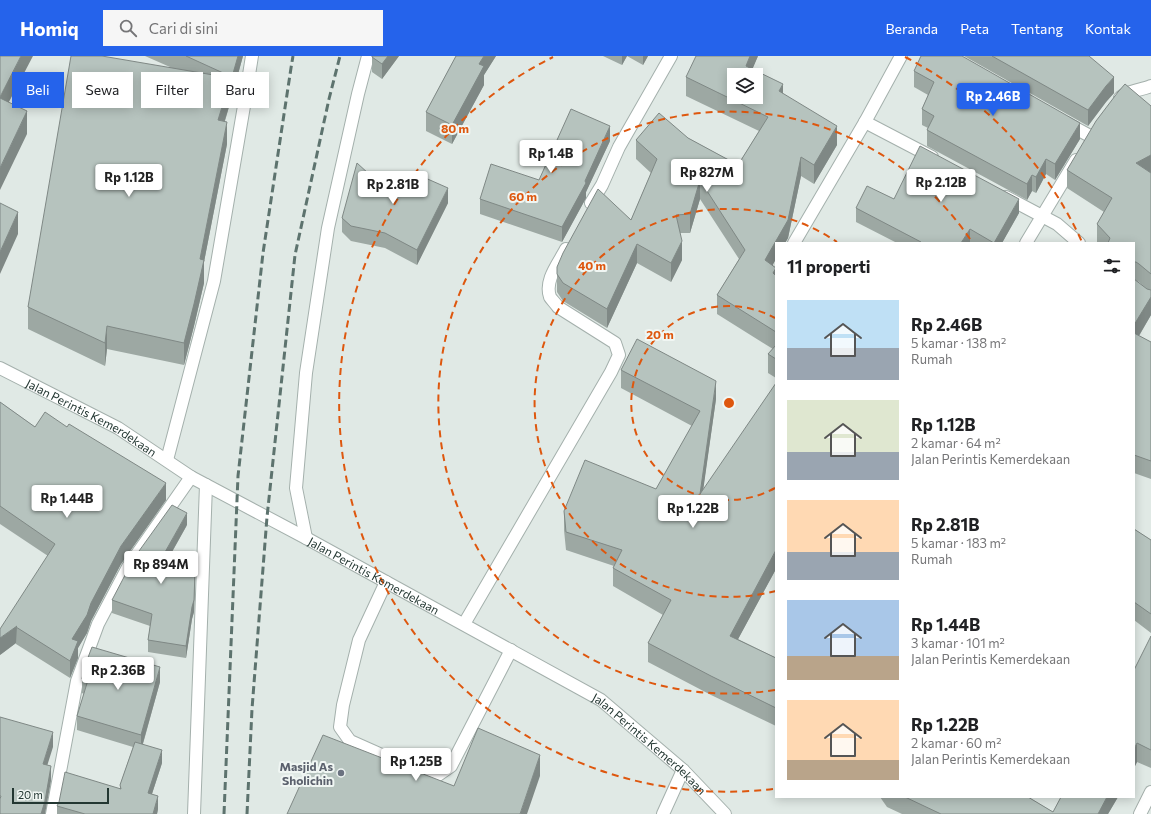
<!DOCTYPE html>
<html lang="id">
<head>
<meta charset="utf-8">
<style>
  :root { --surface:#fff; --page:#f6f6f6; --text:#202124; --muted:#757577; --accent:#2563eb }
  body { margin:0; font-family:Commissioner,sans-serif; background:var(--page); color:var(--text); height:100vh; display:flex; flex-direction:column; font-size:15px; white-space:nowrap }
  * { box-sizing:border-box; margin:0 }
  p { font-size:13px; color:var(--muted) }
  .icon { flex:none; width:22px; height:22px; fill:none; stroke:currentColor; stroke-width:2; stroke-linecap:round; stroke-linejoin:round }
  .map { position:relative; flex:1; overflow:hidden }
  .side { position:absolute; left:775px; top:186px; width:360px; height:556px; display:flex; flex-direction:column; background:var(--surface); border-radius:0px; box-shadow:0 2px 10px #0003 }
  .side>* { flex:none }
  .hud { position:absolute; left:12px; top:16px; width:380px; height:36px; display:flex; gap:8px }
  .fabs { position:absolute; left:727px; top:12px; display:grid; gap:8px }
  .fabs a { display:grid; place-items:center; width:36px; height:36px; border-radius:0px; background:var(--surface); box-shadow:0 2px 10px #0003; font-size:20px }
  .scale { position:absolute; left:12px; bottom:10px; width:97px; box-sizing:border-box; padding-left:4px; border:2px solid #233732; border-top:0; font-size:11px; line-height:14px; white-space:nowrap; color:#233732; -webkit-text-stroke:3px #f0f6f3; paint-order:stroke }
  .price { position:absolute; translate:-50% -34px; padding:0 9px; border-radius:4px; background:#fff; color:#222; font-size:13px; line-height:26px; filter:drop-shadow(0 1px 2px #0008) }
  .price::after { content:''; position:absolute; left:50%; top:24px; width:12px; height:9px; margin-left:-6px; background:inherit; clip-path:polygon(0 0,100% 0,50% 100%) }
  .price.active { background:var(--accent); color:#fff }
  ul { padding:0; list-style:none }
  li { display:flex; align-items:center; gap:12px; height:100px; padding:0 12px }
  li span { display:grid; place-items:center; flex:none; width:112px; height:80px; border-radius:0px; color:#555 }
  li>.icon { margin-inline-start:auto }
  span .icon { width:48px; height:48px; fill:#fffc; stroke-width:1 }
  li b { font-size:17px }
  h2 { display:flex; justify-content:space-between; align-items:center; height:48px; padding:0 12px; font-size:17px }
  .pill { padding:0 14px; border-radius:0px; background:var(--surface); box-shadow:0 2px 10px #0003; font-size:14px; line-height:36px }
  .pill.active { background:var(--accent); color:#fff }
  header { display:flex; align-items:center; gap:24px; box-sizing:border-box; height:56px; padding:0 20px; background:var(--accent); color:#fff }
  header strong { font-size:19px }
  nav { display:flex; gap:22px; margin-inline-start:auto; font-size:14px }
  .search { width:280px; height:36px; background:var(--page); display:flex; align-items:center; gap:10px; box-sizing:border-box; padding:0 14px; border-radius:0px; color:var(--muted); font-size:15px }
  .map>svg:first-child { display:block }
  .lines { fill:none; stroke-linecap:round; stroke-linejoin:round }
  .service-casing { stroke:#a4b0ac; stroke-width:14 }
  .minor-casing { stroke:#a4b0ac; stroke-width:14 }
  .service { stroke:#fff; stroke-width:12 }
  .minor { stroke:#fff; stroke-width:12 }
  .rail { stroke:#5d736e; stroke-width:3; stroke-dasharray:8 4; stroke-linecap:butt }
  .wall { fill:#9da8a3; fill-rule:evenodd }
  .shaded-wall { fill:#7f8885 }
  .building { fill:#b6c3be; stroke:#7f8885; fill-rule:evenodd }
  .ring { fill:none; stroke:#de570e; stroke-width:2; stroke-dasharray:7 5 }
  .worship-dot { fill:#6b7280; stroke:#f0f6f3; stroke-width:1.5 }
  .labels { text-anchor:middle; dominant-baseline:central; stroke-width:4; stroke-linejoin:round; paint-order:stroke }
  .street-label { font-size:12px; fill:#233732; stroke:#f0f6f3 }
  .worship-label { font-size:12px; font-weight:bold; fill:#5b616d; stroke:#f0f6f3; text-anchor:end }
  .centre { fill:#de570e; stroke:#f0f6f3; stroke-width:2 }
  .ring-label { font-size:12px; text-anchor:middle; font-weight:bold; fill:#de570e; stroke:#f0f6f3; stroke-width:4; stroke-linejoin:round; paint-order:stroke }
</style>
</head>
<body>
<header>
<strong>Homiq</strong>
<div class="search"><svg class="icon" aria-label="search" viewBox="0 0 24 24"><circle cx="10" cy="10" r="6"/><path d="M15 15l6 6"/></svg>Cari di sini</div>
<nav><a>Beranda</a><a>Peta</a><a>Tentang</a><a>Kontak</a></nav>
</header>
<div class="map">
<svg width="1151" height="758" viewBox="0 0 1151 758">
  <rect width="100%" height="100%" fill="#e0e9e5"/>
  <g class="lines">
    <g class="service-casing">
      <path id="service" d="M386,526L359,584L343,649L340,671L350,685L422,717L438,719L451,710L511,594"/>
    </g>
    <g class="minor-casing">
      <g id="minor">
        <path d="M1120,42C1126,35 1142,34 1151,30"/>
        <path d="M865,66L932,101"/>
        <path d="M1066,67L1090,80"/>
        <path d="M1006,141L1057,168L1079,187"/>
        <path d="M591,147L602,129L619,91L671,0"/>
        <path d="M794,187L865,66L901,0"/>
        <path d="M1026,187L1076,104"/>
        <path id="s1" d="M0,312L118,372L191,421L306,482L601,644L683,714L725,758"/>
        <path d="M167,404L214,225L244,50L252,0"/>
        <path d="M306,482L296,432L306,317L328,172L358,38L368,0"/>
        <path d="M464,568L611,316L619,299L615,287L558,251C556,248 552,244 550,241C544,224 559,207 566,193"/>
        <path d="M52,758L77,625L98,568L128,511L191,421"/>
        <path d="M194,758L206,429"/>
        <path d="M663,758L683,714"/>
        <path d="M1140,758L1151,736"/>
      </g>
    </g>
    <use href="#service" class="service"/>
    <use href="#minor" class="minor"/>
    <path class="rail" d="M224,758L238,420L263,197L291,12L293,0
      M247,758L252,653L267,461L295,199L329,43L340,0"/>
  </g>
  <path class="wall" d="M145,0H243L232,40H231V44L225,65L227,88L204,206V227L194,270L184,309L107,293L105,310L28,273V251L170,11Z
    M372,0H399L382,23L372,16Z
    M456,0H496L484,19V29L452,88L426,75V56Z
    M603,0H627L622,9Z
    M627,0H648L643,9Z
    M758,0L752,13L783,38L837,89L814,128L801,120L788,182L785,187H776V203L772,209L776,212V322L768,317V298L773,293L717,258V239L739,203L700,143L690,177H680L682,204L671,226L637,207L607,272L563,245L557,236V211L631,164L651,117L636,103V84L688,82L738,109L759,75L686,40V21Z
    M964,0H1089L1114,37L1106,46L1088,70Z
    M914,15L1080,83L1055,124L1046,118L1036,137L1032,135L1027,144L927,90V74L928,72L922,69V53L928,39L914,31Z
    M1151,49V259L1139,280L1151,286V423L1134,417V187H1097V168L1104,156L1067,132V114ZM1137,225L1139,226L1148,234L1147,233Z
    M610,85L586,136V142L562,186L480,158V143L539,124Z
    M369,118L448,147L417,209L385,192L351,185L342,176V162Z
    M894,143L1019,157L1002,187H897L856,166V152Z
    M621,314L716,343L703,433L776,513L738,583L776,602V670L711,639L648,606V587L663,559L613,530V512L614,510L566,494L564,474V455L656,433L692,370L621,332Z
    M0,346L35,371L166,444L121,508L91,565L87,577L78,592V602L70,622L16,588V587L0,599L48,500L0,468Z
    M187,469L166,507L195,528L194,556L192,563L186,602L148,596V584L150,570L112,557V544Z
    M1134,473L1151,484V577L1134,564Z
    M1151,580V712L1137,706L1134,712Z
    M82,623L160,626L143,688L162,707L152,738L158,753L157,758H57V750L120,733V729L133,691L77,674V660L84,638L82,637Z
    M880,741H1028L1053,756L1061,741H1118L1108,758H902L887,751Z"/>
  <path class="shaded-wall" d="M21,0H33L0,63V41Z
    M238,0H243L232,40V21Z
    M388,0H399L382,23V8Z
    M484,0H496L484,19V29L452,88V69L479,8Z
    M622,0H627L622,9Z
    M643,0H648L643,9Z
    M750,0H758L750,19L746,10Z
    M1114,21V37L1106,46L1088,70V54L1106,30Z
    M231,22V44L218,87V64Z
    M783,28V46L779,35Z
    M27,55V78L0,134V112Z
    M227,66V88L204,206V227L194,270L184,309V287L200,203Z
    M1080,67V83L1055,124V108Z
    M610,70V85L586,136V142L562,186V171L585,125Z
    M837,70V89L814,128V109Z
    M1151,99V117L1136,107Z
    M801,101V120L788,182L785,187H776V203L765,223V204Z
    M1046,103V118L1036,137V121Z
    M1032,119V135L1027,144V128Z
    M700,124V143L690,177V158Z
    M448,132V147L417,209V194Z
    M1019,143V157L1002,187H994Z
    M18,156V178L0,218V196Z
    M970,173V187H961Z
    M682,185V204L671,226V207Z
    M637,188V207L607,272V253Z
    M776,213V231L773,217Z
    M1151,241V259L1134,288V269Z
    M107,270V293L105,310V287Z
    M716,325V343L700,457V438Z
    M166,427V444L121,508L91,565L87,577L78,592V602L70,622V605L72,583L121,490Z
    M187,457V469L160,517V505Z
    M776,494V513L730,598V580Z
    M195,515L194,556L192,563L186,602V590Z
    M17,570L16,587L0,599V582Z
    M160,611V626L141,694V679Z
    M53,676V691L43,723V708Z
    M1137,687V706L1134,712V693Z
    M162,694V707L148,750V737Z
    M540,699V720L527,758H520Z
    M51,710V725L45,758H41Z
    M158,740V753L157,758H153Z
    M1107,741H1118L1108,758H1098Z"/>
  <path class="building" d="M0,0H21L0,41Z
    M71,0H102L231,22L218,64L227,66L200,203L204,204L194,248L184,287L107,270L105,287L28,251Z
    M186,0H238L232,21Z
    M372,0H388L382,8L372,1Z
    M456,0H484L479,8L484,10L452,69L426,56Z
    M696,0H750L746,10L783,28L779,35L837,70L814,109L801,101L788,164L765,204L776,212L773,217L776,220V276L717,239L745,194L700,124L690,158L676,159L682,185L671,207L637,188L607,253L563,227L557,218V211L563,197L598,133L631,164L657,103L636,84L659,57L688,82L738,109L768,61L686,21ZM734,19H756V41H734Z
    M921,0H962L1080,67L1055,108L1046,103L1036,121L1032,119L1027,128L927,74L934,60L922,53L934,26L914,15Z
    M992,0H1089L1114,21L1106,30L1088,54Z
    M1125,28L1151,50V49V99L1136,107L1151,117V218L1139,208L1136,206H1134V187H1108L1110,182L1097,168L1112,142L1067,114L1096,65L1118,36Z
    M0,42L27,55L0,112Z
    M571,53L610,70L585,125L586,127L562,171L480,143L491,108L539,124Z
    M920,90L1019,143L994,187L970,173L961,187H920L921,186L856,152L867,130L894,143Z
    M357,107L369,118L407,126L414,117L448,132L417,194L385,177L351,170L342,162Z
    M0,147L18,156L0,196Z
    M1134,223L1147,233L1151,234V241L1134,269Z
    M1134,277L1151,286V405L1134,399Z
    M637,283L716,325L700,438L776,327V494L730,580L776,602V652L711,620L648,587L671,544L613,512L622,494L566,476L564,455L585,404L656,433L700,355L621,314Z
    M776,289V303L768,298Z
    M0,346L35,371L45,356L67,371L69,368L166,427L121,490L91,547L87,559L72,583L78,585L70,605L16,571L17,570L0,582V573L55,488L0,450Z
    M172,449L187,457L160,505L195,515L194,544L192,551L186,590L148,584L152,558L112,544L134,502Z
    M1134,473L1151,484V558L1134,546Z
    M1151,580V694L1137,687L1134,693V614Z
    M92,591L160,611L141,679L77,660L88,624L82,623L84,612Z
    M0,661L53,676L43,708L51,710L45,745L41,758H0V743L1,740H0Z
    M478,672L540,699L520,758H287L323,679L454,730Z
    M135,686L162,694L148,737L158,740L153,758H85L57,750L59,746L65,716L121,733L120,729Z
    M905,741H1028L1053,756L1061,741H1107L1098,758H941Z"/>
  <g class="ring">
    <path d="M775 432A97 97 0 1 1 775 262"/>
    <path d="M776 535A194 194 0 1 1 837 186"/>
    <path d="M775 634A291 291 0 1 1 972 186"/>
    <path d="M773 733A388 388 0 0 1 553 1M905 1A388 388 0 0 1 1082 186"/>
  </g>
  <circle class="worship-dot" cx="341" cy="717" r="4"/>
  <g class="labels">
    <g class="street-label">
      <text stroke="none"><textPath href="#s1" startOffset="104">Jalan Perintis Kemerdekaan</textPath></text>
      <text stroke="none"><textPath href="#s1" startOffset="428">Jalan Perintis Kemerdekaan</textPath></text>
      <text stroke="none"><textPath href="#s1" startOffset="752">Jalan Perintis Kemerdekaan</textPath></text>
    </g>
    <g class="worship-label">
      <text x="333" y="710">Masjid As<tspan x="333" dy="14">Sholichin</tspan></text>
    </g>
  </g>
  <circle cx="729" cy="347" r="6" class="centre"/>
  <g class="ring-label">
    <text x="455" y="77">80 m</text>
    <text x="523" y="145">60 m</text>
    <text x="592" y="214">40 m</text>
    <text x="660" y="283">20 m</text>
  </g>
</svg>
<div class="fabs">
<a><svg class="icon" aria-label="layers" viewBox="0 0 24 24"><path d="M12 4l9 5-9 5-9-5zM3 14l9 5 9-5"/></svg></a>
</div>
<div class="scale">20 m</div>
<b class="price active" style="left:993px;top:61px">Rp 2.46B</b>
<b class="price" style="left:551px;top:118px">Rp 1.4B</b>
<b class="price" style="left:707px;top:137px">Rp 827M</b>
<b class="price" style="left:129px;top:142px">Rp 1.12B</b>
<b class="price" style="left:941px;top:147px">Rp 2.12B</b>
<b class="price" style="left:393px;top:149px">Rp 2.81B</b>
<b class="price" style="left:67px;top:463px">Rp 1.44B</b>
<b class="price" style="left:693px;top:473px">Rp 1.22B</b>
<b class="price" style="left:161px;top:529px">Rp 894M</b>
<b class="price" style="left:118px;top:635px">Rp 2.36B</b>
<b class="price" style="left:416px;top:726px">Rp 1.25B</b>
<div class="hud">
<a class="pill active">Beli</a>
<a class="pill">Sewa</a>
<a class="pill">Filter</a>
<a class="pill">Baru</a>
</div>
<section class="side">
<h2>11 properti<svg class="icon" aria-label="filters" viewBox="0 0 24 24"><path d="M4 7h16M4 17h16"/><circle cx="9" cy="7" r="2"/><circle cx="15" cy="17" r="2"/></svg></h2>
<ul>
<li><span style="background:linear-gradient(#bfe0f5 60%,#9aa5b1 0)"><svg class="icon" aria-label="home" viewBox="0 0 24 24"><path d="M3 11l9-7 9 7M6 9v11h12V9"/></svg></span><div><b>Rp 2.46B</b><p>5 kamar · 138 m²</p><p>Rumah</p></div></li>
<li><span style="background:linear-gradient(#dfe7d0 65%,#9aa5b1 0)"><svg class="icon" aria-label="home" viewBox="0 0 24 24"><path d="M3 11l9-7 9 7M6 9v11h12V9"/></svg></span><div><b>Rp 1.12B</b><p>2 kamar · 64 m²</p><p>Jalan Perintis Kemerdekaan</p></div></li>
<li><span style="background:linear-gradient(#ffd9b3 65%,#9aa5b1 0)"><svg class="icon" aria-label="home" viewBox="0 0 24 24"><path d="M3 11l9-7 9 7M6 9v11h12V9"/></svg></span><div><b>Rp 2.81B</b><p>5 kamar · 183 m²</p><p>Rumah</p></div></li>
<li><span style="background:linear-gradient(#a9c7e8 70%,#b9a48a 0)"><svg class="icon" aria-label="home" viewBox="0 0 24 24"><path d="M3 11l9-7 9 7M6 9v11h12V9"/></svg></span><div><b>Rp 1.44B</b><p>3 kamar · 101 m²</p><p>Jalan Perintis Kemerdekaan</p></div></li>
<li><span style="background:linear-gradient(#ffd9b3 75%,#b9a48a 0)"><svg class="icon" aria-label="home" viewBox="0 0 24 24"><path d="M3 11l9-7 9 7M6 9v11h12V9"/></svg></span><div><b>Rp 1.22B</b><p>2 kamar · 60 m²</p><p>Jalan Perintis Kemerdekaan</p></div></li>
</ul>
</section>
</div>
</body>
</html>
